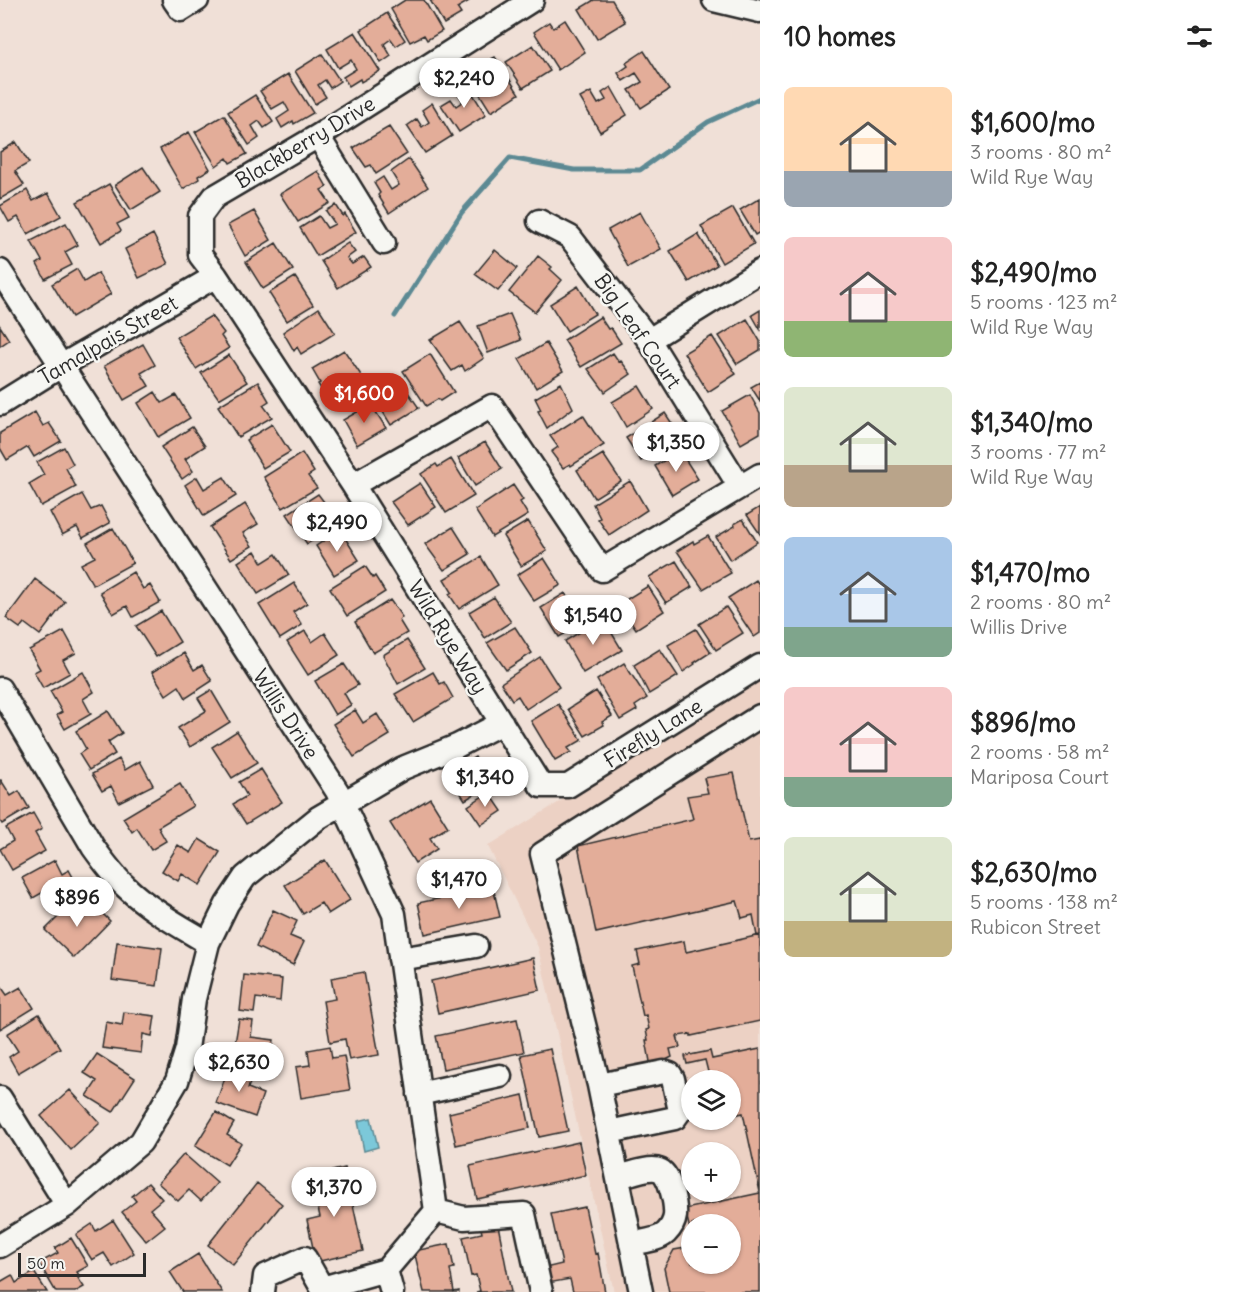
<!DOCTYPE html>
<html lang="en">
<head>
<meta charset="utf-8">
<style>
  :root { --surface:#fff; --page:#f6f6f6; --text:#222; --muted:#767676; --accent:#c8321e }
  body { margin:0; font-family:Delius,sans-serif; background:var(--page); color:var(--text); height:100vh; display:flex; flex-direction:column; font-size:22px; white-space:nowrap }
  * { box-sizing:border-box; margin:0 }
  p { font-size:20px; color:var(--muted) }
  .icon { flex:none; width:33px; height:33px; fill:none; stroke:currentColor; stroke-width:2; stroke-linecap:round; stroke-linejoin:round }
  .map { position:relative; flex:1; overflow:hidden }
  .panel { display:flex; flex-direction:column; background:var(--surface); width:480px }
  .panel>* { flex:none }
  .controls { position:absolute; left:681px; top:1070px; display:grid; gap:12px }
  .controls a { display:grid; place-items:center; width:60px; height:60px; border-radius:50%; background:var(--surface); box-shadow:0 2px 4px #0004; font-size:30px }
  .scale { position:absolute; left:18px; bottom:15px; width:128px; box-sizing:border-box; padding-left:6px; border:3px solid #2b2b2b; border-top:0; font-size:16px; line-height:21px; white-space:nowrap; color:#2b2b2b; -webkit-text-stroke:4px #f6f6f2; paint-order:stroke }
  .price { position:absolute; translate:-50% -51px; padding:0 14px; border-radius:21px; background:#fff; color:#222; font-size:20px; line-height:39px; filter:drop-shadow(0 2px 3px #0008) }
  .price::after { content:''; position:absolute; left:50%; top:36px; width:18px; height:14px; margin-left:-9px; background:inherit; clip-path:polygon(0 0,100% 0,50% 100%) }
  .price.current { background:var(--accent); color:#fff }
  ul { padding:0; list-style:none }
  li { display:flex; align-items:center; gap:18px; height:150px; padding:0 24px }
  li span { display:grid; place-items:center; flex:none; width:168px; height:120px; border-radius:9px; color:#555 }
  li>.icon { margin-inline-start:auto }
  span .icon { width:72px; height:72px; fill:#fffc; stroke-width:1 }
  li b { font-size:26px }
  h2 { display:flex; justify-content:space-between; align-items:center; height:72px; padding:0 24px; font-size:26px }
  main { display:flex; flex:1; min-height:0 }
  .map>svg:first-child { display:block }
  .built { fill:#ecd1c4; fill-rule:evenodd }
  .water { fill:#7bc8d9; stroke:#5b8993; stroke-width:1.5 }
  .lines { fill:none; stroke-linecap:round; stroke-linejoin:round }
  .stream { stroke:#5b8993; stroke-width:5 }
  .building { fill:#e3ad99; stroke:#2b2b2b; stroke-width:1.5 }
  .minor-casing { stroke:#2b2b2b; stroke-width:27 }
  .minor { stroke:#f6f6f2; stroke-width:22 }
  .labels { text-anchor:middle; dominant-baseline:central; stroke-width:5; stroke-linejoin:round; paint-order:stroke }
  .street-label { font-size:21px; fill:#2b2b2b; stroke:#f6f6f2 }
</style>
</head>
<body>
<main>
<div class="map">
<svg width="760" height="1292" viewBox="0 0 760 1292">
  <rect width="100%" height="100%" fill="#f0e0d7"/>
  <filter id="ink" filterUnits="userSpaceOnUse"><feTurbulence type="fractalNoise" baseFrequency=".0167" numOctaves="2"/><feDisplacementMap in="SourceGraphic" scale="12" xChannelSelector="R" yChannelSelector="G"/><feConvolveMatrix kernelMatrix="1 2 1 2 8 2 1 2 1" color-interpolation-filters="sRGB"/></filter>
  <g filter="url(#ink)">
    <path class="built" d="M760,678V1292H614L538,947L488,846ZM692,1080H730V1119H692ZM692,1152H730V1191H692ZM692,1224H730V1263H692Z"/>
    <path class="water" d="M371,1118L378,1147L364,1151L358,1121Z"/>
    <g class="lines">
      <path class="stream" d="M395,316L462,212L510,158L574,170H640L708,122L760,98"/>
    </g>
    <path class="building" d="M405,0H424L442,31L427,40L424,35L410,42L391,9Z
      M430,0H469V1L457,8L461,14L444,24Z
      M594,0H612L625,22L597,39L579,9Z
      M387,13L405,40L396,46L391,39L384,44L391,56L381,63L361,30Z
      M565,20L585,52L558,70L534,32L549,22L553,28Z
      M355,32L380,71L361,82L360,79L349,86L343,77L356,69L351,60L338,68L327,49Z
      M533,45L550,71L523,88L506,62Z
      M644,51L669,90L641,108L629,90L642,82L636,73L623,81L618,73L628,66L626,63Z
      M322,54L340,81L330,88L325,80L318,85L326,97L315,104L295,71Z
      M495,57L519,94L491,112L471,80L483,72L478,66Z
      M288,74L313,113L294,124L293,121L282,128L277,119L289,111L284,102L272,109L260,91Z
      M466,83L486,115L459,132L441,105L451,99L456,106L463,101L455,89Z
      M611,87L627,115L600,132L580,98L591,92L598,104L606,100L602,93Z
      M255,95L273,122L264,128L259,121L252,126L259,138L249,145L228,112Z
      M432,103L452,136L425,153L407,126L417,119L422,127L429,122L422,110Z
      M224,115L247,154L230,163L227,158L216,166L195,132Z
      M389,127L407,154L376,174L371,165L366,167L353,148Z
      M189,132L210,169L198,176L199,179L183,189L160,149Z
      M16,142L29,163L15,171L24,185L0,199V152Z
      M409,159L428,187L389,213L378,195L380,193L374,183L383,177L391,190L399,185L391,172Z
      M143,167L160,192L131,210L115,185Z
      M318,171L327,187L321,190L330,203L298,222L280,194Z
      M109,184L129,218L117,224L121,231L101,243L77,202Z
      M27,190L33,201L48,193L61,216L28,234L18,217L9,222L0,206Z
      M760,198V232L755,235L740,210Z
      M336,205L343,216L345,214L356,232L317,256L300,228L319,216L327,228L335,224L326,211Z
      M733,208L754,244L722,263L701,226Z
      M254,211L271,240L245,256L228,225Z
      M640,212L661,249L628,267L608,230Z
      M66,223L78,245L65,252L72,265L45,279L37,264L42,261L31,241Z
      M153,234L168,264L139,278L125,249Z
      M698,234L717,265L689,282L670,251Z
      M276,243L293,270L263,289L246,262Z
      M348,243L355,252L347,258L352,264L364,257L371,267L338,288L321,261Z
      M495,250L517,268L498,291L475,274Z
      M538,256L552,267L550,269L562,280L535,312L509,292Z
      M77,269L84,282L98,273L111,294L72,317L52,284Z
      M295,277L313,305L287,321L269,293Z
      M578,286L595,314L567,331L550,304Z
      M319,308L335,333L301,354L297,347L294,351L283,332Z
      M760,310V329L752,315Z
      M510,314L521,340L488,353L478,326Z
      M211,316L224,333L221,336L229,348L196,369L176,337Z
      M600,317L608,329L611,328L621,343L581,367L564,340Z
      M747,319L760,341V350L737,364L719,336Z
      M460,322L484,358L465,371L462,365L452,371L430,340Z
      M0,326L9,340L0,346Z
      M712,336L736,374L708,392L684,353Z
      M546,343L563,371L536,388L519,359Z
      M143,344L155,365L141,373L149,386L124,400L104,366Z
      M344,350L365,381L330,403L318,384L320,383L312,369Z
      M613,353L619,362L621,361L631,374L605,392L588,369Z
      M430,354L454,392L440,401L438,399L426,406L403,371Z
      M229,355L247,382L219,399L201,373Z
      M258,382L269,401L263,405L272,417L238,437L218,406Z
      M401,382L419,408L391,425L375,399Z
      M760,382V401L751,387Z
      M561,383L573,408L547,428L538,411L541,410L535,398Z
      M639,386L653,409L626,427L612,402Z
      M155,392L162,403L176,395L190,418L158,437L138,403Z
      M750,395L760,413V433L741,444L722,411Z
      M371,404L386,428L357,445L343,420Z
      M35,412L43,426L49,423L61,441L34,457L28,447L7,460L0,448V433Z
      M665,413L675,428L672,430L678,439L641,461L626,438Z
      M583,415L594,432L604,445L571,466L570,464L563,468L551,452L558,447L550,436Z
      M272,424L290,452L263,468L246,440Z
      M192,427L205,446L185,459L193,471L182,479L161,447Z
      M485,442L502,469L475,486L458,458Z
      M64,447L73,464L66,468L76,487L41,506L29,484L44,475L37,462Z
      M680,451L698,479L672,495L655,466Z
      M302,453L314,472L308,476L317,488L283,508L264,477Z
      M603,454L621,481L594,498L577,470Z
      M451,459L474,496L446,513L421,474L436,464L438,467Z
      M197,477L204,489L224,477L236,496L204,516L185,485Z
      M630,481L647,510L609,535L598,519L600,518L593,504Z
      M420,483L436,507L408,525L391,502Z
      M513,485L523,500L520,502L528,515L492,537L475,510Z
      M82,494L91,510L101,506L110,523L83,538L77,527L62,535L50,512Z
      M318,494L327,506L330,504L342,522L307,544L287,514Z
      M245,504L258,524L243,533L252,546L231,559L210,527Z
      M760,507V534L747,515Z
      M743,519L757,542L730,560L716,537L735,526L734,524Z
      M528,521L547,551L521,566L503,536Z
      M453,527L470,554L444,570L425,544Z
      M113,528L133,563L93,585L81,564L95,557L87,543Z
      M340,530L359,560L334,575L316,546Z
      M708,536L731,573L703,589L677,551L693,541L694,544Z
      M255,551L262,563L276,554L289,575L258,594L238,562Z
      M481,557L498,585L459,609L449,594L452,592L444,579Z
      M544,558L561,585L534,601L517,575Z
      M676,561L692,587L666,603L649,577Z
      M365,566L373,578L375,576L385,592L347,616L330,588Z
      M133,572L143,589L150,585L160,602L133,617L127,606L113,614L100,592Z
      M35,579L65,602L40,635L24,623L20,628L6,618Z
      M756,580L760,586V633L754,637L728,598Z
      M294,583L307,603L293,612L302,625L280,639L259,605Z
      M648,586L664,611L636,629L619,604Z
      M565,593L575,610L577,609L586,622L559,637L541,608Z
      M494,597L511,622L485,638L469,612Z
      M390,600L402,617L399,620L407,633L373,653L355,622Z
      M726,607L743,633L716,650L699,624Z
      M161,611L180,642L156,657L136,626Z
      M598,621L606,632L610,630L622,650L583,673L565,641Z
      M515,627L532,653L506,670L487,643Z
      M696,629L711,652L694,663L695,664L683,672L668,645Z
      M64,631L76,653L63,660L70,673L43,688L34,672L40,669L29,650Z
      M305,631L312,642L325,633L339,655L308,675L287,642Z
      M407,640L425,668L398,684L383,655Z
      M660,649L678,676L649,694L634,665Z
      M184,653L194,670L202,665L212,681L186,698L179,686L166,695L152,672Z
      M540,657L559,687L526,709L518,696L512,700L501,683Z
      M624,663L647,698L635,706L637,710L620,720L597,680Z
      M344,664L358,685L344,693L351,705L335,715L315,681Z
      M83,672L94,692L83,699L91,714L65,729L57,715L62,712L50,691Z
      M433,672L440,684L444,682L453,698L413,722L395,694Z
      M211,690L230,722L190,747L178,728L206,711L198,698Z
      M596,691L612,716L602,722L604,725L585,736L568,709Z
      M558,704L582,740L568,748L571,752L555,761L531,721Z
      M355,710L363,723L377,714L390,735L354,757L333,724Z
      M108,711L122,733L108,742L115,754L89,770L79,754L86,749L76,731Z
      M237,731L257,763L232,778L212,747Z
      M475,757L492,784L465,800L448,773Z
      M119,759L125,770L140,761L153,785L119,802L111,786L102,791L92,774Z
      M261,769L282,802L246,824L233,804L247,796L239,782Z
      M734,773L749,842L760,840V935L757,936L753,915L742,918L737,901L596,933L578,846L693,819L687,796L708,793L704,778Z
      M0,780H1L11,796L19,791L29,808L2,824L0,821Z
      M180,784L193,806L158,827L166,841L151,850L137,828L132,832L123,818Z
      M489,792L502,811L481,825L468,806Z
      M430,798L448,827L430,838L437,849L415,863L390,823Z
      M33,813L42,829L35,833L45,851L12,870L0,849L13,841L6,828Z
      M199,839L220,852L200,885L182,874L178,881L162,871L178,845L191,853Z
      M55,860L62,874L69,870L79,888L61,898L54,886L33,898L22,878Z
      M325,860L350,900L328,914L321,903L303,914L285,885Z
      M493,887L500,917L425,934L418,903Z
      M76,899L90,913L96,907L110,921L74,958L45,930Z
      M273,910L297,921L290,936L304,942L293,965L256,947Z
      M760,935V1021L691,1036V1034L677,1036L680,1047L670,1049L672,1057L651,1067L646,1040H648L646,1030L649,1029L646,1015L643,1016L632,966L640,964L637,951L684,941L686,952Z
      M117,942L162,948L157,986L112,980Z
      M533,958L540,990L438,1013L431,981Z
      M364,972L379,1055L349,1060L345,1039L330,1042L323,1001L335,999L331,978Z
      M244,975L282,979L280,1001L256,998L254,1013L240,1011Z
      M0,985L7,995L21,987L34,1008L0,1029Z
      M124,1012L155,1016L152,1036L143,1034L141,1053L102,1048L106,1022L122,1025Z
      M39,1014L60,1048L18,1073L9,1057L18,1051L7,1034Z
      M239,1019L253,1021L251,1037L274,1040L271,1062L233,1056Z
      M517,1019L524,1052L443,1069L436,1036Z
      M330,1046L332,1058L344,1056L350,1090L301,1098L296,1067L310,1065L308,1050Z
      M550,1049L568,1131L539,1137L521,1055Z
      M760,1049V1192L743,1113L730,1116V1080H710L705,1060L687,1064L685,1056L710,1051L712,1059Z
      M97,1054L135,1078L113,1112L87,1096L97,1081L84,1073Z
      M229,1066L253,1075L248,1088L263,1094L255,1117L216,1103Z
      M70,1090L100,1123L71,1150L41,1116Z
      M523,1095L530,1128L456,1145L449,1113Z
      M216,1112L234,1123L227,1135L241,1143L227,1165L195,1146Z
      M579,1142L586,1175L477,1199L470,1166Z
      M184,1154L217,1183L201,1201L189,1190L178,1201L158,1183Z
      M345,1168L363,1251L316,1262L307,1220L320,1217L311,1176Z
      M148,1183L162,1199L150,1209L165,1226L146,1241L122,1212L136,1201L132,1196Z
      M257,1183L282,1204L233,1265L208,1245Z
      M760,1193V1292H669L664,1268L674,1250L692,1247V1263H730V1224H692V1238L685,1209Z
      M585,1207L595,1254L598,1253L605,1292H573L570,1279L548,1283L545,1268L562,1264L551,1214Z
      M113,1220L134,1253L113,1267L104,1253L92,1260L76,1235L92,1224L96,1231Z
      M498,1225L511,1292H476L480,1291L476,1275L471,1276L463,1237L482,1233L481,1229Z
      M71,1238L88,1266L77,1272L80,1277L78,1278L84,1287L75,1292H56L39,1263L58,1253L55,1248Z
      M449,1244L454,1268L450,1269L454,1292L459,1291V1292H424L414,1251Z
      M198,1254L222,1292H183L170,1272Z
      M34,1272L47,1292H0V1282L12,1275L16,1283Z"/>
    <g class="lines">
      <g class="minor-casing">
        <path id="minor" d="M174,0L181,10L197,0
          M532,0L318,136L214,197L200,216V255L216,276L353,485L541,786H568L760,666
          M714,0L760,11
          M318,136L384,243
          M539,221L570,237L649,340L740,487
          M0,271L337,791L394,914L436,1211
          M649,340L760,271
          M0,404L61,366L216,276
          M353,485L492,406L602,570L760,475
          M0,689L93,847C103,861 113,875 126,887C150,910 180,926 208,943
          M400,959L476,946
          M599,1085L664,1072L670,1074L673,1079L680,1111L675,1118L609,1132
          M419,1094L500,1076
          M0,1098L67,1205
          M618,1177C627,1175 650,1166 659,1170C670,1173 676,1205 675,1216C674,1223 671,1228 666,1233C657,1241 642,1241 631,1244
          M436,1211L464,1218L524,1214L541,1292
          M0,1246L67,1205L141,1142L177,1081L187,1049L194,999L208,943L227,904L245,877L318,818L403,768L457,746L502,723
          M263,1292L265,1276L305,1258L322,1288L386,1270
          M392,1292L386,1270L436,1211
          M641,1292L599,1085L542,854L760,716"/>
      </g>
      <use href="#minor" class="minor"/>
    </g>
  </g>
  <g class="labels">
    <g class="street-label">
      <text transform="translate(305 142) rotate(-31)">Blackberry Drive</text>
      <text transform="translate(638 331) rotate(55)">Big Leaf Court</text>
      <text transform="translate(108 340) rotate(-30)">Tamalpais Street</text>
      <text transform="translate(448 637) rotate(58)">Wild Rye Way</text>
      <text transform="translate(286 714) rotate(57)">Willis Drive</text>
      <text transform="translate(653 733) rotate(-32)">Firefly Lane</text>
    </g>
  </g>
</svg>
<div class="controls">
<a><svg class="icon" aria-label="layers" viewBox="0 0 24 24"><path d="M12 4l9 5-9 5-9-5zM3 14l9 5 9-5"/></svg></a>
<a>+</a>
<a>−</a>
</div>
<div class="scale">50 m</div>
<b class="price" style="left:464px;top:109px">$2,240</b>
<b class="price current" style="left:364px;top:424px">$1,600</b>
<b class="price" style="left:676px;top:473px">$1,350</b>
<b class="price" style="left:337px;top:553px">$2,490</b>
<b class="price" style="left:593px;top:646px">$1,540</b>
<b class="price" style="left:485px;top:808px">$1,340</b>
<b class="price" style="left:459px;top:910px">$1,470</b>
<b class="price" style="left:77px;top:928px">$896</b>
<b class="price" style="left:239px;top:1093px">$2,630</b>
<b class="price" style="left:334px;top:1218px">$1,370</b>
</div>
<section class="panel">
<h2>10 homes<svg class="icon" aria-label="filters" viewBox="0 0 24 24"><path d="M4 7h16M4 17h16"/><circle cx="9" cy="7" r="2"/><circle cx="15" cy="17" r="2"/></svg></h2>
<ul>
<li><span style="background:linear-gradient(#ffd9b3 70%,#9aa5b1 0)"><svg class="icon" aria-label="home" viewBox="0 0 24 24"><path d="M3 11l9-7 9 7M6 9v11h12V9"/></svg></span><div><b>$1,600/mo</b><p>3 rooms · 80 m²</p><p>Wild Rye Way</p></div></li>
<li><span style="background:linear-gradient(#f6c9c9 70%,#8fb573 0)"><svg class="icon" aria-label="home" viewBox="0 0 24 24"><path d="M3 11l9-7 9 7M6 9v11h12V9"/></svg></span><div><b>$2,490/mo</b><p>5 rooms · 123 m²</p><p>Wild Rye Way</p></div></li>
<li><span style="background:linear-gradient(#dfe7d0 65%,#b9a48a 0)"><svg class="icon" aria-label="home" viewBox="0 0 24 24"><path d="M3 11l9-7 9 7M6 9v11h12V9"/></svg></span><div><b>$1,340/mo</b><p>3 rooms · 77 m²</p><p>Wild Rye Way</p></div></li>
<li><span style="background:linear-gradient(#a9c7e8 75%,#7fa58c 0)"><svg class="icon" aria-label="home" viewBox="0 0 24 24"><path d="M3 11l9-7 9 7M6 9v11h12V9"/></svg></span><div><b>$1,470/mo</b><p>2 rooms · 80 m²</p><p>Willis Drive</p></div></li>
<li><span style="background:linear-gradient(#f6c9c9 75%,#7fa58c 0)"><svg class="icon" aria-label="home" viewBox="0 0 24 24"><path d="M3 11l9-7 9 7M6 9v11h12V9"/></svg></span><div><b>$896/mo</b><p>2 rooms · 58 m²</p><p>Mariposa Court</p></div></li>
<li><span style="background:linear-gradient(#dfe7d0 70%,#c2b280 0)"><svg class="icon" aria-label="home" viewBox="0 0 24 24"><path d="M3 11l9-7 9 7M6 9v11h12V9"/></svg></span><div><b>$2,630/mo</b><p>5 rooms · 138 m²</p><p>Rubicon Street</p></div></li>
</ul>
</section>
</main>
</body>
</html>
